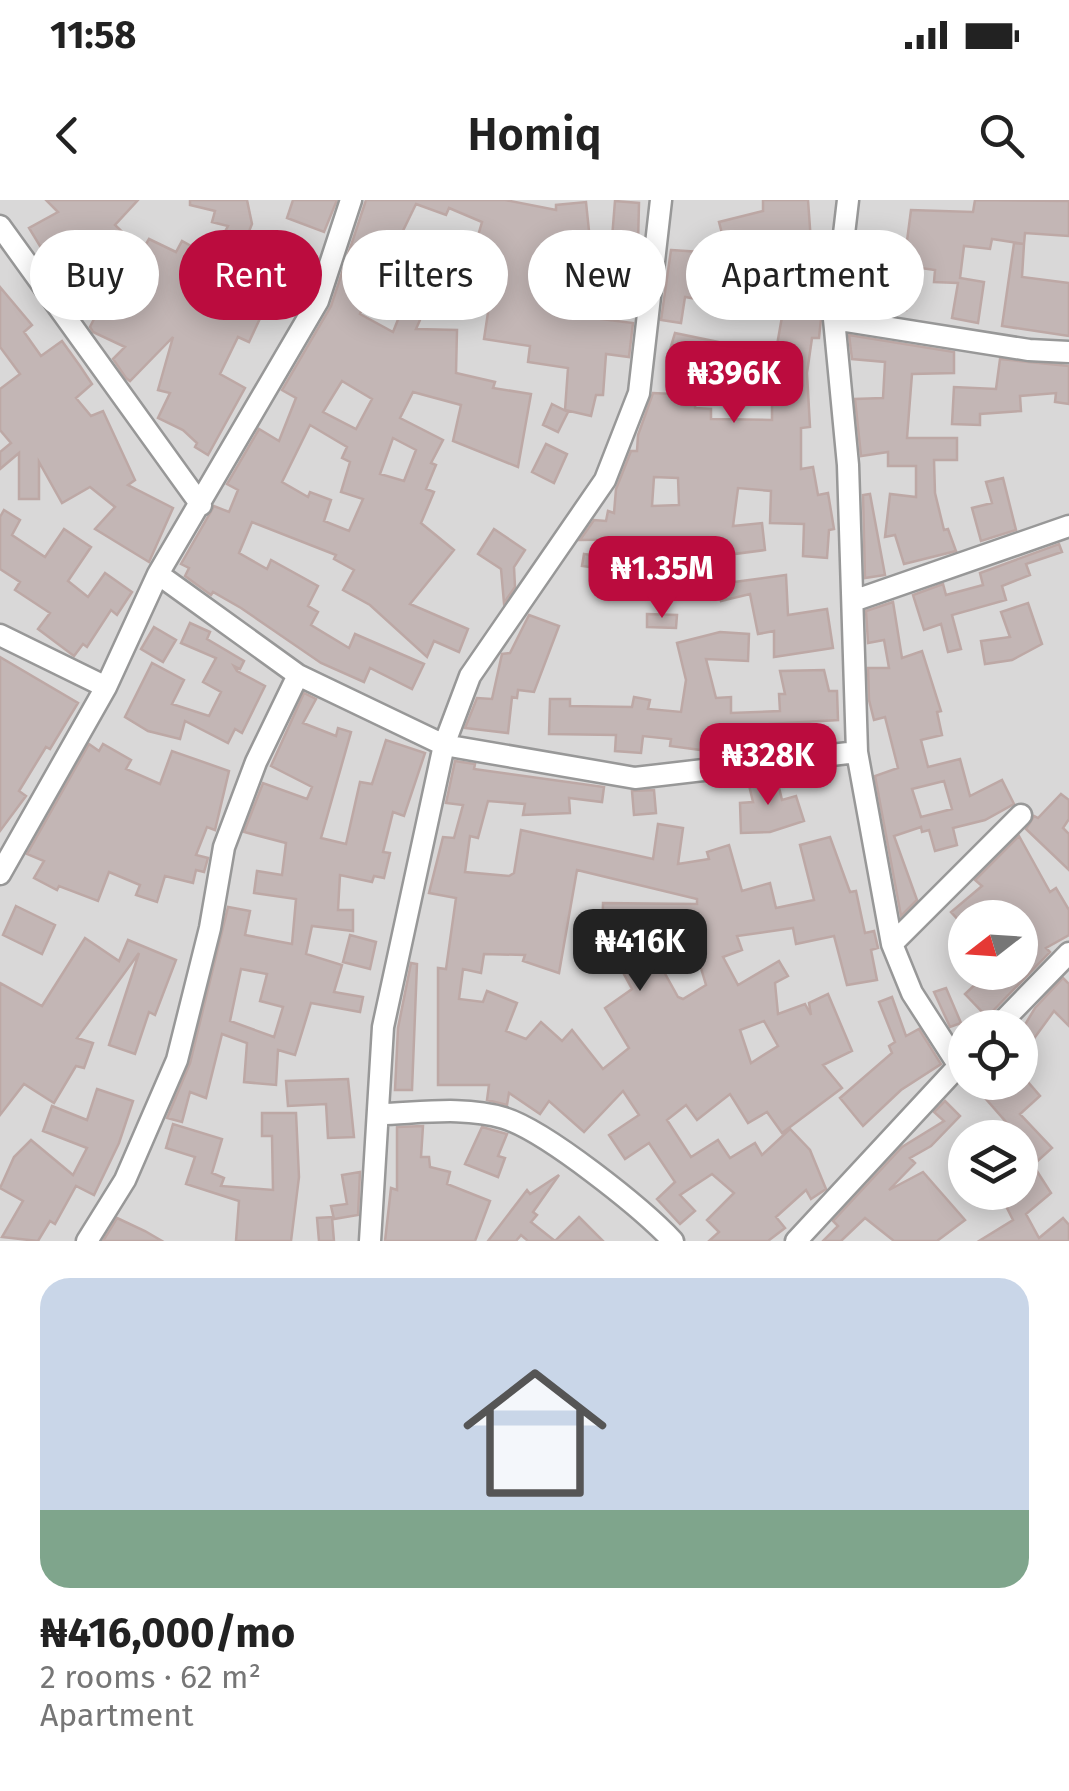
<!DOCTYPE html>
<html lang="en">
<head>
<meta charset="utf-8">
<style>
  :root { --surface:#fff; --page:#f6f6f6; --text:#222; --muted:#767676; --accent:#bb0c3e }
  body { margin:0; font-family:"Fira Sans",sans-serif; background:var(--page); color:var(--text); height:100vh; display:flex; flex-direction:column; font-size:38px; white-space:nowrap }
  * { box-sizing:border-box; margin:0 }
  p { font-size:32px; color:var(--muted) }
  .icon { flex:none; width:55px; height:55px; fill:none; stroke:currentColor; stroke-width:2; stroke-linecap:round; stroke-linejoin:round }
  .map { position:relative; height:1041px; overflow:hidden }
  .sheet { display:flex; flex-direction:column; background:var(--surface); flex:1 }
  .sheet>* { flex:none }
  .top-card { position:absolute; left:30px; top:30px; width:1010px; height:90px; display:flex; gap:20px }
  .needle { width:65px; rotate:253deg }
  .buttons { position:absolute; left:948px; top:700px; display:grid; gap:20px }
  .buttons a { display:grid; place-items:center; width:90px; height:90px; border-radius:50%; background:var(--surface); box-shadow:0 5px 25px #0003; font-size:50px }
  .price { position:absolute; translate:-50% -85px; padding:0 22px; border-radius:20px; background:var(--accent); color:#fff; font-size:32px; line-height:65px; filter:drop-shadow(0 2px 5px #0008) }
  .price::after { content:''; position:absolute; left:50%; top:60px; width:30px; height:22px; margin-left:-15px; background:inherit; clip-path:polygon(0 0,100% 0,50% 100%) }
  .price.selected { background:#222; color:#fff }
  ul { padding:0; list-style:none }
  li { display:grid; align-content:center; gap:20px; height:530px; padding:0 40px }
  li span { display:grid; place-items:center; height:310px; border-radius:30px; color:#555 }
  li>.icon { margin-inline-start:auto }
  span .icon { width:180px; height:180px; fill:#fffc; stroke-width:1 }
  li b { font-size:42px }
  .pill { padding:0 35px; border-radius:45px; background:var(--surface); box-shadow:0 5px 25px #0003; font-size:35px; line-height:90px }
  .pill.selected { background:var(--accent); color:#fff }
  .status { display:flex; justify-content:space-between; align-items:center; height:70px; padding:0 50px; background:var(--surface); direction:ltr }
  .status svg { height:28px; fill:currentColor }
  header { display:flex; justify-content:space-between; align-items:center; height:130px; padding:0 40px; background:var(--surface); font-size:45px; font-weight:600 }
  .map>svg:first-child { display:block }
  .residential { fill:#d9d8d8; fill-rule:evenodd }
  .building { fill:#c3b6b5; stroke:#bda8a5; stroke-width:2.5; fill-rule:evenodd }
  .lines { fill:none; stroke-linecap:round; stroke-linejoin:round }
  .minor-casing { stroke:#989898; stroke-width:25 }
  .minor { stroke:#fff; stroke-width:20 }
</style>
</head>
<body>
<div class="status"><b>11:58</b><svg viewBox="0 0 49 12"><path d="M0 12V9h3v3zM5 12V6h3v6zM10 12V3h3v9zM15 12V0h3v12zM26 1h20v11H26zM47 4h2v5h-2z"/></svg></div>
<header><svg class="icon" aria-label="back" viewBox="0 0 24 24"><path d="M15 5l-7 7 7 7"/></svg>Homiq<svg class="icon" aria-label="search" viewBox="0 0 24 24"><circle cx="10" cy="10" r="6"/><path d="M15 15l6 6"/></svg></header>
<div class="map">
<svg width="1069" height="1041" viewBox="0 0 1069 1041">
  <rect width="100%" height="100%" fill="#ece5e1"/>
  <path class="residential" d="M0,0H1069V1041H0ZM965,718H1020V772H965ZM965,828H1020V882H965ZM965,938H1020V992H965Z"/>
  <path class="building" d="M46,0H138L115,25L142,51L149,39L176,52L182,41L211,57L228,26L212,22L215,11L190,5V0H247L252,24L240,54L263,67L273,46L304,61L294,96L271,85L257,109L263,112L249,142L238,137L220,174L245,188L208,255L195,247L197,243L183,230L158,218L170,193L158,190L173,137L130,181L126,178L113,159L125,147L93,132L90,127L95,117L65,87L29,28L58,12ZM219,68L244,82L231,104L208,93Z
    M293,0H337L324,32L287,18Z
    M366,0H505L556,10V5L586,2L591,50L581,106L587,107L585,117L633,123L629,157L606,154L603,195H596L591,216L565,210L568,168L528,162L530,146L484,139L489,106L481,103L486,92L438,79L416,129L457,130L456,173L495,182L493,188L531,194L518,267L453,241L461,205L413,192L400,218L443,240L431,263L436,265L426,289L434,292L421,323L454,350L410,404L468,429L459,452L434,441L427,457L370,405L343,390L354,370L334,359L336,355L252,322L239,353L267,369L271,360L318,386L308,406L318,412L311,425L349,448L355,434L424,464L412,489L370,468L364,482L321,463L241,408L213,392L211,395L185,376L189,368L181,364L214,306L229,312L238,290L227,284L259,229L279,241L296,198L282,190L331,106ZM416,4L446,15L449,8L482,22L469,67L460,65L456,77L398,41ZM382,60L414,80L393,132L360,114ZM342,181L372,199L356,229L323,212ZM310,225L347,247L342,258L350,262L341,292L363,299L349,331L324,321L331,300L310,292L308,297L282,282ZM393,238L416,250L404,281L380,274Z
    M763,0H808L811,42L795,43L804,78L825,81L819,138H812L807,173L810,227L801,228V269L813,267L818,295L828,293L834,329L829,330L827,358L803,356L804,324L770,323L771,291L738,288L733,326L762,323L765,350L681,361L679,339L580,340L594,320L606,321L608,311L614,313L616,289L631,251H637L638,235L653,193L696,195L695,208L711,209V219L772,220V173L785,100L776,99L779,71L730,64L719,22L763,11ZM654,277L678,278L679,305L652,306Z
    M975,0L1069,1V36L1025,33L1024,44L992,39L990,49L964,46L960,78L984,82L978,123L952,118L958,83L934,82L935,70L907,66L902,94H906V110H873V87H869L873,62L855,60L858,35L907,41L911,10L973,12Z
    M615,1L639,3L637,86H624L623,39L612,38Z
    M1014,43L1024,44L1022,77L1069,83V136L1002,126Z
    M671,50L701,52L700,58L734,67L726,96L699,88L697,99L685,97L681,123L661,120Z
    M0,87L32,125L24,132L41,156L62,141L80,166L92,184L76,198L91,216L103,211L135,280L128,285L173,308L149,362L95,329L115,307L90,287L62,303L39,262V299H19V253L0,269V252L11,243L0,230V189L20,174L0,147Z
    M675,133L738,146L737,167L705,165L669,153Z
    M849,135L954,152V173L912,174L907,238H957V260H934L935,293L944,330L948,329L956,351L904,364L895,335L885,337L890,294L916,297V266H888V252L861,256L855,199L883,198L885,162L852,159Z
    M1000,159L1069,166V204L1055,202L1056,193L1020,196L1021,211L980,214V225L952,224L954,187L996,189Z
    M552,204L568,212L558,232L543,225Z
    M546,244L567,254L554,283L532,272Z
    M1003,278L1016,330L981,341L972,308L992,303L986,282Z
    M870,294L885,375L865,378L863,295Z
    M4,310L20,320L12,335L45,357L64,329L91,347L68,381L88,397L105,373L132,392L117,415L111,410L87,447L83,444L74,456L38,429L50,413L15,390L20,382L0,369V317Z
    M494,329L525,350L514,367L515,387L504,403L501,369L478,354Z
    M1059,344L1062,352L1026,364L1030,375L1002,386L1006,400L952,415L961,449L948,452L941,424L924,430L913,395L943,384L946,395L983,385L980,373Z
    M584,354L665,364L666,377L582,366Z
    M786,375L788,415L827,409L833,448L774,457V431L758,434L750,394L721,401L715,378L733,377L734,382Z
    M893,402L902,458L922,451L941,511L937,512L942,535L921,540L928,567L960,559L970,596L1002,580L1014,604L985,620L953,628L957,645L935,651L929,630L922,632L921,627L894,636L917,700L901,716L875,576L898,568L885,517L874,520L869,500L868,468H889L884,440L868,443L866,411ZM944,581L952,609L921,617L912,589Z
    M1028,403L1042,444L1012,460L985,464L981,441L1010,437L1001,412Z
    M647,414L677,415L676,428L647,427Z
    M529,415L559,426L534,492L518,490L517,498L512,497L508,533L465,528L477,498L492,499L502,454L510,453Z
    M190,423L210,432L207,439L244,461L240,469L234,466L237,471L265,486L242,533L235,529L228,543L185,521L180,539L148,531L125,517L152,463L184,480L172,504L209,516L221,492L203,482L216,458L181,443Z
    M154,427L176,440L163,462L141,449Z
    M720,432L749,434L748,461L706,459L716,498L731,497V513L780,511L779,494H785L780,471L824,470L829,491H837L838,520L770,524L771,541L702,545L701,550L670,546L671,539L643,536L641,553L615,551L616,535L549,534L550,499H570V506L632,507L634,497L650,500L648,509L681,512L686,480L677,443Z
    M0,457L78,503L50,549L46,547L19,591L26,596L0,631Z
    M304,493L316,499L303,523L336,536L338,528L351,532L321,638L346,644L360,582L372,584L386,540L425,553L404,616L393,612L383,652L390,653L384,678L374,676L372,682L340,675L338,710H353V731L312,726L306,754L342,765L334,792L363,797L360,812L311,803L295,855L278,850L276,885L244,882L247,843L222,834L206,898L190,892L182,922L167,918L190,863L228,707L250,711L245,735L292,744L296,699L254,693L257,671L282,675L286,643L244,632L263,583L307,599L312,587L271,566ZM241,769L267,774L260,801L283,807L274,837L230,821Z
    M89,544L99,551L103,544L131,560L126,569L160,584L172,551L229,571L215,630L207,627L196,655L208,658L204,672L196,670L193,683L165,676L157,702L136,695L140,685L109,672L98,701L59,686L57,690L34,678L44,661L27,654Z
    M455,561L475,564L474,569L604,587L602,602L569,598L570,613L523,615L525,604L488,601L478,638L470,636L465,672L509,676L514,673L521,630L653,659L658,624L683,628L678,664L709,659L707,652L729,645L742,691L770,683L776,708L814,700L800,645L830,637L850,692L856,691L865,733L874,731L878,748L871,750L877,780L847,785L834,736L796,744L793,728L737,736L742,750L723,757L738,785L779,761L788,776L775,783L778,814L805,804L811,815L809,803L828,794L852,851L823,865L842,888L782,933L767,912L748,923L730,894L697,920L686,905L667,920L691,957L718,940L730,958L755,943L762,955L790,929L810,950L826,989L811,999L806,990L776,1017L785,1028L768,1041H709L719,1032L707,1020L734,993L712,974L680,995L695,1011L680,1024L657,999L675,982L649,943L625,959L609,935L639,915L623,891L584,932L549,901L540,914L509,893L507,905L487,900L489,885H438V768L446,769L456,698L429,693L443,637L454,638L463,605L446,603ZM577,670L697,699V704L603,703L602,745H658L620,767L632,789L605,808L629,848L603,869L572,830L562,841L541,822L526,839L506,831L517,803L487,791L483,802L459,799L463,769L481,773L484,754L525,755L523,761L559,773ZM698,758L706,785L683,799L678,797L663,770ZM764,821L778,846L751,863L740,830Z
    M776,575L782,600L796,596L804,621L770,632L741,633L740,603L753,602L748,581Z
    M654,590L656,613L634,615L632,591Z
    M1061,594L1069,600V619L1063,628L1069,634V670L1026,629L1034,616L1038,618Z
    M1019,636L1050,692L1056,688L1069,710V735L1046,748L1050,752L987,817L965,794L985,775L991,781L998,772H1020V718H994L983,704L961,723L951,712L982,686L975,680Z
    M16,706L55,725L42,754L3,735Z
    M350,735L376,742L370,769L343,762Z
    M85,738L119,761L128,740L176,760L155,815L149,812L135,854L109,845L139,753L77,838L93,843L84,868L76,866L54,903L24,884L0,915V783L42,806Z
    M411,763L417,764L412,890H395L398,828Z
    M1063,778L1069,784V826L1054,811L1030,844L1020,833L1035,808Z
    M946,788L961,823L950,827L934,792Z
    M892,797L906,836L919,829L941,864L901,890L863,926L840,898L892,853L889,846L895,842L879,802Z
    M348,879L354,937L328,938L326,904L288,906L286,881Z
    M971,882H1028L1040,896L1020,914L1052,948L1033,965L1051,993L1026,1014L1039,1038L1063,1018L1069,1025V1041H979L1013,1020L999,992H1020V938Z
    M97,889L133,901L119,943L94,995L76,986L55,1024L50,1021L38,1041L2,1037L23,1001L0,988L14,957L31,940L73,975L87,948L43,931L52,906L87,920Z
    M945,901L960,916L931,946L910,958L915,963L889,990L923,972L965,1020L937,1041H894L865,1018L841,1041H823L838,1026L833,1021L902,947L944,921L934,912Z
    M262,913H296L299,977L291,1041H236L239,1001L186,984L195,957L166,948L173,924L222,939L212,973L224,978L221,986L273,990L272,936H262Z
    M423,926L421,957H429L430,967L450,972L447,984L490,1001L475,1041H385L391,988L397,990V927Z
    M482,927L507,934L498,956L505,958L498,977L465,964Z
    M360,972L358,1015L334,1019L331,1006L347,1004L342,975Z
    M559,975L533,1012L537,1015L531,1022L555,1041H528L521,1035L516,1041H488L527,990L530,994Z
    M332,1017L334,1041H319L317,1018Z
    M579,1017L603,1041H555Z
    M117,1018L145,1031L162,1041H103Z"/>
  <g class="lines">
    <g class="minor-casing">
      <path id="minor" d="M848,0L834,119L848,265L857,552L892,744L912,793L959,866
        M0,26L201,305
        M834,119L1029,150L1069,152
        M158,374L298,475L444,545L635,578L857,552
        M853,401L1069,326
        M0,435L106,487
        M0,674L106,487L158,374L318,101L351,0
        M892,744L1021,615
        M996,828L1069,753
        M380,914C419,913 465,906 504,918C546,931 642,1008 673,1041
        M87,1041L125,980L177,860L210,728L224,647L256,562L298,475
        M370,1041L383,827L444,545L470,476L605,280L639,193L661,0
        M796,1041L965,859"/>
    </g>
    <use href="#minor" class="minor"/>
  </g>
</svg>
<div class="buttons">
<a><svg class="needle" viewBox="-14 -14 28 28"><path d="M0-13l5 13h-10z" fill="#e53935"/><path d="M0 13l5-13h-10z" fill="#767676"/></svg></a>
<a><svg class="icon" aria-label="locate" viewBox="0 0 24 24"><circle cx="12" cy="12" r="6"/><path d="M12 2v4M12 18v4M2 12h4M18 12h4"/></svg></a>
<a><svg class="icon" aria-label="layers" viewBox="0 0 24 24"><path d="M12 4l9 5-9 5-9-5zM3 14l9 5 9-5"/></svg></a>
</div>
<b class="price" style="left:734px;top:226px">₦396K</b>
<b class="price" style="left:662px;top:421px">₦1.35M</b>
<b class="price" style="left:768px;top:608px">₦328K</b>
<b class="price selected" style="left:640px;top:794px">₦416K</b>
<div class="top-card">
<a class="pill">Buy</a>
<a class="pill selected">Rent</a>
<a class="pill">Filters</a>
<a class="pill">New</a>
<a class="pill">Apartment</a>
</div>
</div>
<section class="sheet">
<ul>
<li><span style="background:linear-gradient(#c9d6e8 75%,#7fa58c 0)"><svg class="icon" aria-label="home" viewBox="0 0 24 24"><path d="M3 11l9-7 9 7M6 9v11h12V9"/></svg></span><div><b>₦416,000/mo</b><p>2 rooms · 62 m²</p><p>Apartment</p></div></li>
</ul>
</section>
</body>
</html>
